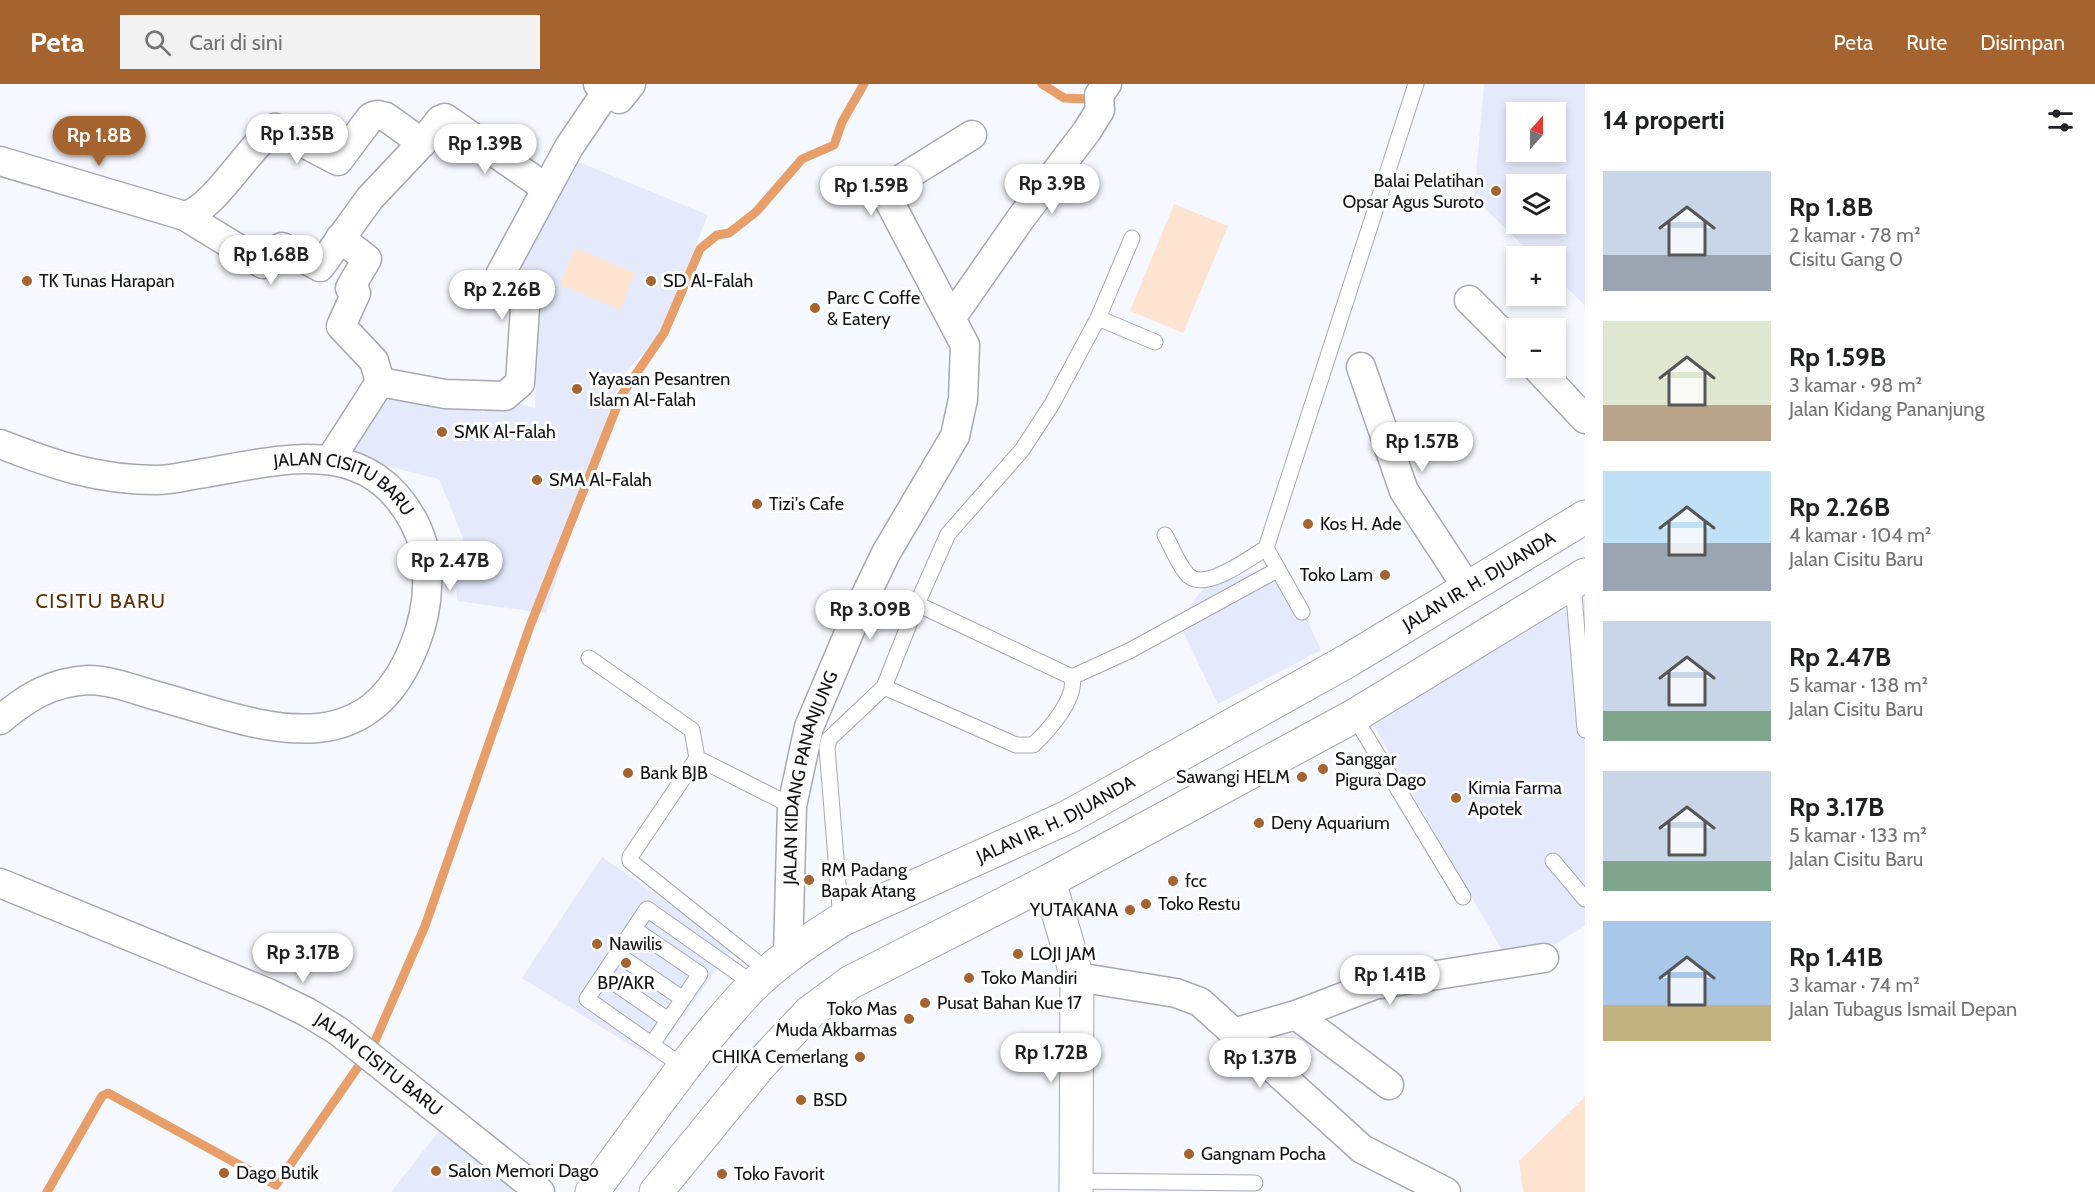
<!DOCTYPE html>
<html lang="id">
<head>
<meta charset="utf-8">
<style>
  :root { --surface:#fff; --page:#f2f2f2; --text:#202124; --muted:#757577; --accent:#a4632f }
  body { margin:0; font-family:Cabin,sans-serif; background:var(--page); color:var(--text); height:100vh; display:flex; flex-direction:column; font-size:22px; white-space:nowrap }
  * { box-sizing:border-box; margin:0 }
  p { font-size:20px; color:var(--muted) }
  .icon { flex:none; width:33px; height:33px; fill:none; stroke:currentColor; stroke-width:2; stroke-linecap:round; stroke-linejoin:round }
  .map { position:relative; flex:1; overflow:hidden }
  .details { display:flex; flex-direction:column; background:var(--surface); width:510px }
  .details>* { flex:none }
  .needle { width:39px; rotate:21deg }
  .controls { position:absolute; left:1506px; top:18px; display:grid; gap:12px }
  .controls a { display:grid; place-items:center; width:60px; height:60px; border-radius:0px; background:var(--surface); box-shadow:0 3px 9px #0003; font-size:30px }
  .price { position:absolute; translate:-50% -51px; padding:0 14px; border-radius:21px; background:#fff; color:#222; font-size:20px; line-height:39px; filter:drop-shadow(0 2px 3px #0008) }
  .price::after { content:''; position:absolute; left:50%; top:36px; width:18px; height:14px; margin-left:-9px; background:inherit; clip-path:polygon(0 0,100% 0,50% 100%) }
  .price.active { background:var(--accent); color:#fff }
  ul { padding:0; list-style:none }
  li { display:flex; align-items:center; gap:18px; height:150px; padding:0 18px }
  li span { display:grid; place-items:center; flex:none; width:168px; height:120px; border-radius:0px; color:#555 }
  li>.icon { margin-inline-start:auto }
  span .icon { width:72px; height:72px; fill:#fffc; stroke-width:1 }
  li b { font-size:26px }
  h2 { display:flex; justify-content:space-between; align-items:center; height:72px; padding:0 18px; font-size:26px }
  header { display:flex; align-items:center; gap:36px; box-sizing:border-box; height:84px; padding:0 30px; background:var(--accent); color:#fff }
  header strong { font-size:28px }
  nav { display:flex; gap:33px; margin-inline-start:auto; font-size:21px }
  .search { width:420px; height:54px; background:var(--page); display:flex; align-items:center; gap:15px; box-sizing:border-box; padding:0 21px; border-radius:0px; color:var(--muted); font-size:22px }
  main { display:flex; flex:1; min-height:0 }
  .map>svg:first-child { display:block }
  .built { fill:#e4eafc; fill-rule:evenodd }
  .green { fill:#fee3d1 }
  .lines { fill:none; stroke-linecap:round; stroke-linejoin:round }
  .stream { stroke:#e79e69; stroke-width:9 }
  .lane-casing { stroke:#a5a9b3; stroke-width:17 }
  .street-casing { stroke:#a5a9b3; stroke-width:31 }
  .secondary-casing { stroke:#a5a9b3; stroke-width:35 }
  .primary-casing { stroke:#a5a9b3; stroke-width:35 }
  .lane { stroke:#fff; stroke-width:15 }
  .street { stroke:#fff; stroke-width:28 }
  .secondary { stroke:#fff; stroke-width:33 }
  .primary { stroke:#fff; stroke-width:33 }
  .poi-dot { fill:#a4632f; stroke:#fff; stroke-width:2 }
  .labels { text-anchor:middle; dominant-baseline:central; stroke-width:6; stroke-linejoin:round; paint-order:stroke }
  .poi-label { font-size:18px; fill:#111216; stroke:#fff; text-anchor:start }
  .street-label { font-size:18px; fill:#111216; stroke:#fff }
  .neighbourhood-label { font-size:20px; letter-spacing:1.5px; fill:#5b2f08; stroke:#fff }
</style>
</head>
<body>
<header>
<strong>Peta</strong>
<div class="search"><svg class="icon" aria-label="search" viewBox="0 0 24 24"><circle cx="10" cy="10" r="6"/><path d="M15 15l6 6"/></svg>Cari di sini</div>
<nav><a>Peta</a><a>Rute</a><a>Disimpan</a></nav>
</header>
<main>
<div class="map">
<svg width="1585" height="1108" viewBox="0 0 1585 1108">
  <rect width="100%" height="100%" fill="#f5f8fe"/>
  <path class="built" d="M1484,0H1585V222L1556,193V172H1534L1474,114ZM1556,28V68H1516V28ZM1556,100V140H1516V100Z
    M574,76L708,131L660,250L622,293L610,324L546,529L457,517L456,487L463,454L439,395L321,366L367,294L484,328L489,312L535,324L538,197L512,184L542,121L552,127Z
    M1259,487L1290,499L1321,566L1218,620L1178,537L1207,500Z
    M1585,515V842L1550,863L1503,868L1371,637L1534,541Z
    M602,773L732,864L653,975L522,894Z
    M443,1042L528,1108H391Z"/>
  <path class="green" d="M1174,120L1228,142L1183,249L1130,227Z
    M575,164L635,189L620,226L560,200Z
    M1585,1013V1108H1523L1519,1077Z"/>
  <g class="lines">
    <path class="stream" d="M1042,0L1064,14L1088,15L1093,9
      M375,957L425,842L530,542L621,312L664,249L700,165L717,151L729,149L756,128L802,75L834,61L842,38L864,0
      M47,1108L102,1012L108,1009L276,1101L358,983"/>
    <g class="lane-casing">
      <path id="lane" d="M1098,234L1155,258
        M1165,451C1172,463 1179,483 1189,492C1206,507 1250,474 1266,464L1302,528
        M1266,464L1416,0
        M1573,499L1585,646
        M859,525L917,520L948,450L1022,366L1052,320L1098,234L1132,154
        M589,574L692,646L697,674L792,722
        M884,603L917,520L1072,593L1129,567L1277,486
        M1354,632L1463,813
        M697,674L630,773V777L769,888
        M1553,777L1585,815
        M841,836L827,664L829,655L884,603L1016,661H1033C1048,647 1077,615 1072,593
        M634,845L700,890L652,960
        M617,870L683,915
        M603,891L668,936
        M685,984L587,915L647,825L755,901
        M1076,1097L1255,1099"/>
    </g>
    <g class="street-casing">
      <g id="street">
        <path d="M598,0L619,15L631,0"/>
        <path d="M0,77L185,132L263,180L269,178L282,163L320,183L370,114L422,59L440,36L445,34L546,104"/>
        <path d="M185,132C215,124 248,63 275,44L338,77L371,33L377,31L386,33L422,59"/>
        <path d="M340,154L367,175L350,204L356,209L341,242L374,277L380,298"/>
        <path d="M1469,216L1516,263"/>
        <path d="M952,233L1021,134L1087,47L1100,26L1099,11L1107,0"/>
        <path d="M1361,283L1404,407L1467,503"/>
        <path d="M1537,284L1585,335"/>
        <path id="s1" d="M0,360C54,381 98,396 157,396C171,396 185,392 199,390C279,377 366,348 414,438C433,474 430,522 415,560C364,692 251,637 150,610C131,604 108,596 88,596C52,598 27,613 0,636"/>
        <path d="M330,376L380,298L445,310L505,312L520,299L526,209L503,197L500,191L569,63L607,7"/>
        <path id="s2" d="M0,799L268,909L307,928L338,947L540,1108"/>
        <path id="s3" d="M788,871L792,722L809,643L859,525L886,469L955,352L963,315L965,261L886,111L887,104L972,51"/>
        <path d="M1077,893L1176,909L1200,918L1362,1065L1446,1108"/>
        <path d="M1296,931L1389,1001"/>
        <path d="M1233,949L1296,931L1374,901L1544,874"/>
      </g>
    </g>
    <g class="secondary-casing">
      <path id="secondary" d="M1049,797L1077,893L1076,1108"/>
    </g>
    <g class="primary-casing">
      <g id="primary">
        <path id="s4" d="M592,1108C641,1043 688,972 743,912C771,881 807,858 841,836L1068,733L1349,576L1585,433"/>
        <path d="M656,1108L760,981L810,928L851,898L1049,797L1354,632L1585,491"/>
      </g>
    </g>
    <use href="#lane" class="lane"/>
    <use href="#street" class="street"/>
    <use href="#secondary" class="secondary"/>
    <use href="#primary" class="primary"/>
  </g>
  <g class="poi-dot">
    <circle cx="1496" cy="107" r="6"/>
    <circle cx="27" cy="197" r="6"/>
    <circle cx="651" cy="197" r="6"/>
    <circle cx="815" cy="224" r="6"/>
    <circle cx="577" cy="305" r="6"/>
    <circle cx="442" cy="348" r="6"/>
    <circle cx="537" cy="396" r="6"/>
    <circle cx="757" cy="420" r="6"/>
    <circle cx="1308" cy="440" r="6"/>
    <circle cx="1385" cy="491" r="6"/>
    <circle cx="1323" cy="685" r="6"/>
    <circle cx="628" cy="689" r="6"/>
    <circle cx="1302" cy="693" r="6"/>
    <circle cx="1456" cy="714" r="6"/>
    <circle cx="1259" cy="739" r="6"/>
    <circle cx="809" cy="796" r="6"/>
    <circle cx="1173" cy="797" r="6"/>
    <circle cx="1146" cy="820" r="6"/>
    <circle cx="1130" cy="826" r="6"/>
    <circle cx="597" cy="860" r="6"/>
    <circle cx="1018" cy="870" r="6"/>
    <circle cx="626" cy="879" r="6"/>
    <circle cx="969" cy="894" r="6"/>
    <circle cx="925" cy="919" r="6"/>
    <circle cx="909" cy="935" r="6"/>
    <circle cx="860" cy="973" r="6"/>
    <circle cx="801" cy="1016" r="6"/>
    <circle cx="1189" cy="1070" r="6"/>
    <circle cx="436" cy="1087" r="6"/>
    <circle cx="224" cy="1089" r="6"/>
    <circle cx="722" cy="1090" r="6"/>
  </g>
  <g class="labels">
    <g class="poi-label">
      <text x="1484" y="97" text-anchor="end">Balai Pelatihan<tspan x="1484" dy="21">Opsar Agus Suroto</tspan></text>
      <text x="39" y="197">TK Tunas Harapan</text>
      <text x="663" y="197">SD Al-Falah</text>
      <text x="827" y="214">Parc C Coffe<tspan x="827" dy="21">&amp; Eatery</tspan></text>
      <text x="589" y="295">Yayasan Pesantren<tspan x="589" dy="21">Islam Al-Falah</tspan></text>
      <text x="454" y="348">SMK Al-Falah</text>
      <text x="549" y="396">SMA Al-Falah</text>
      <text x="769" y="420">Tizi's Cafe</text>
      <text x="1320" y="440">Kos H. Ade</text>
      <text x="1373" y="491" text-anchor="end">Toko Lam</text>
      <text x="1335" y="675">Sanggar<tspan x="1335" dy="21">Pigura Dago</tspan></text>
      <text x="640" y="689">Bank BJB</text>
      <text x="1290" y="693" text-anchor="end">Sawangi HELM</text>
      <text x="1468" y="704">Kimia Farma<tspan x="1468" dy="21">Apotek</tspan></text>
      <text x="1271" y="739">Deny Aquarium</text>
      <text x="821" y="786">RM Padang<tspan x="821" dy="21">Bapak Atang</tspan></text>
      <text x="1185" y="797">fcc</text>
      <text x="1158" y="820">Toko Restu</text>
      <text x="1118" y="826" text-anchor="end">YUTAKANA</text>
      <text x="609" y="860">Nawilis</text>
      <text x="1030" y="870">LOJI JAM</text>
      <text x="981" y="894">Toko Mandiri</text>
      <text x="626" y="899" text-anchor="middle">BP/AKR</text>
      <text x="937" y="919">Pusat Bahan Kue 17</text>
      <text x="897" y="925" text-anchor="end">Toko Mas<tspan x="897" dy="21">Muda Akbarmas</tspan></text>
      <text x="848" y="973" text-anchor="end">CHIKA Cemerlang</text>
      <text x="813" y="1016">BSD</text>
      <text x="1201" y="1070">Gangnam Pocha</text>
      <text x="448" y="1087">Salon Memori Dago</text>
      <text x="236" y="1089">Dago Butik</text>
      <text x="734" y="1090">Toko Favorit</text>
    </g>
    <g class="street-label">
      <text stroke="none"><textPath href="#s1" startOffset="358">JALAN CISITU BARU</textPath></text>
      <text stroke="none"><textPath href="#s4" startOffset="1095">JALAN IR. H. DJUANDA</textPath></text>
      <text stroke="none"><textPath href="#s3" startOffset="180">JALAN KIDANG PANANJUNG</textPath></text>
      <text stroke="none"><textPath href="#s4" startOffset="609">JALAN IR. H. DJUANDA</textPath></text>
      <text stroke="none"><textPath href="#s2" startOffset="422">JALAN CISITU BARU</textPath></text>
    </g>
    <g class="neighbourhood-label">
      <text x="101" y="517">CISITU BARU</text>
    </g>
  </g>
</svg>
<div class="controls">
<a><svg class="needle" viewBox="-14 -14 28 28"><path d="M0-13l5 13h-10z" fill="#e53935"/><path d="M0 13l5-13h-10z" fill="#757577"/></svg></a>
<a><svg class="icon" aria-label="layers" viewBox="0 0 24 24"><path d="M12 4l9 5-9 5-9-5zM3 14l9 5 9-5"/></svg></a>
<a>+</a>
<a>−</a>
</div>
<b class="price" style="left:297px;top:81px">Rp 1.35B</b>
<b class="price active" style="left:99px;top:83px">Rp 1.8B</b>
<b class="price" style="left:485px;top:91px">Rp 1.39B</b>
<b class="price" style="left:1052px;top:131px">Rp 3.9B</b>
<b class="price" style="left:871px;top:133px">Rp 1.59B</b>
<b class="price" style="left:271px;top:202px">Rp 1.68B</b>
<b class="price" style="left:502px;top:237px">Rp 2.26B</b>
<b class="price" style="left:1422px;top:389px">Rp 1.57B</b>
<b class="price" style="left:450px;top:508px">Rp 2.47B</b>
<b class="price" style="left:870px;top:557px">Rp 3.09B</b>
<b class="price" style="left:303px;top:900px">Rp 3.17B</b>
<b class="price" style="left:1390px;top:922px">Rp 1.41B</b>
<b class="price" style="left:1051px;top:1000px">Rp 1.72B</b>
<b class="price" style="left:1260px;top:1005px">Rp 1.37B</b>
</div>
<section class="details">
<h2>14 properti<svg class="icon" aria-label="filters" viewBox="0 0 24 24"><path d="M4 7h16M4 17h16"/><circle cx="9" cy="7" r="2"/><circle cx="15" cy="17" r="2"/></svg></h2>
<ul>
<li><span style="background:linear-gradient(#c9d6e8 70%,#9aa5b1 0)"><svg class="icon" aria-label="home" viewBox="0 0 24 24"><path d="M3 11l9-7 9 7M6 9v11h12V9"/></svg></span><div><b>Rp 1.8B</b><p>2 kamar · 78 m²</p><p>Cisitu Gang 0</p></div></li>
<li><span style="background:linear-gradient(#dfe7d0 70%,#b9a48a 0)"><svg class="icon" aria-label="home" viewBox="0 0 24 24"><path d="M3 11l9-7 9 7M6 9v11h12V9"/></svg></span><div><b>Rp 1.59B</b><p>3 kamar · 98 m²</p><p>Jalan Kidang Pananjung</p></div></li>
<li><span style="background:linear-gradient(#bfe0f5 60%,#9aa5b1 0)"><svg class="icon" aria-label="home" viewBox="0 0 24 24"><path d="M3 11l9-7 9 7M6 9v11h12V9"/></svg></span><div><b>Rp 2.26B</b><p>4 kamar · 104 m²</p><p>Jalan Cisitu Baru</p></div></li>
<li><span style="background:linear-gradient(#c9d6e8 75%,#7fa58c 0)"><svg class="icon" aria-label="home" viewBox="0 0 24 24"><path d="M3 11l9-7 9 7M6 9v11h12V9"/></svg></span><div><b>Rp 2.47B</b><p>5 kamar · 138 m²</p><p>Jalan Cisitu Baru</p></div></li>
<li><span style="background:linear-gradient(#c9d6e8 75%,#7fa58c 0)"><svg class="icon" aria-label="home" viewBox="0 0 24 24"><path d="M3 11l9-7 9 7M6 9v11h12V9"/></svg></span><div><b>Rp 3.17B</b><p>5 kamar · 133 m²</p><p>Jalan Cisitu Baru</p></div></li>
<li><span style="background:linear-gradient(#a9c7e8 70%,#c2b280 0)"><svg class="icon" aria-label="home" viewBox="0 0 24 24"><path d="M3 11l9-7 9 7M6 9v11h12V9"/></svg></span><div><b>Rp 1.41B</b><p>3 kamar · 74 m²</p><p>Jalan Tubagus Ismail Depan</p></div></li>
</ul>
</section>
</main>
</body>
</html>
